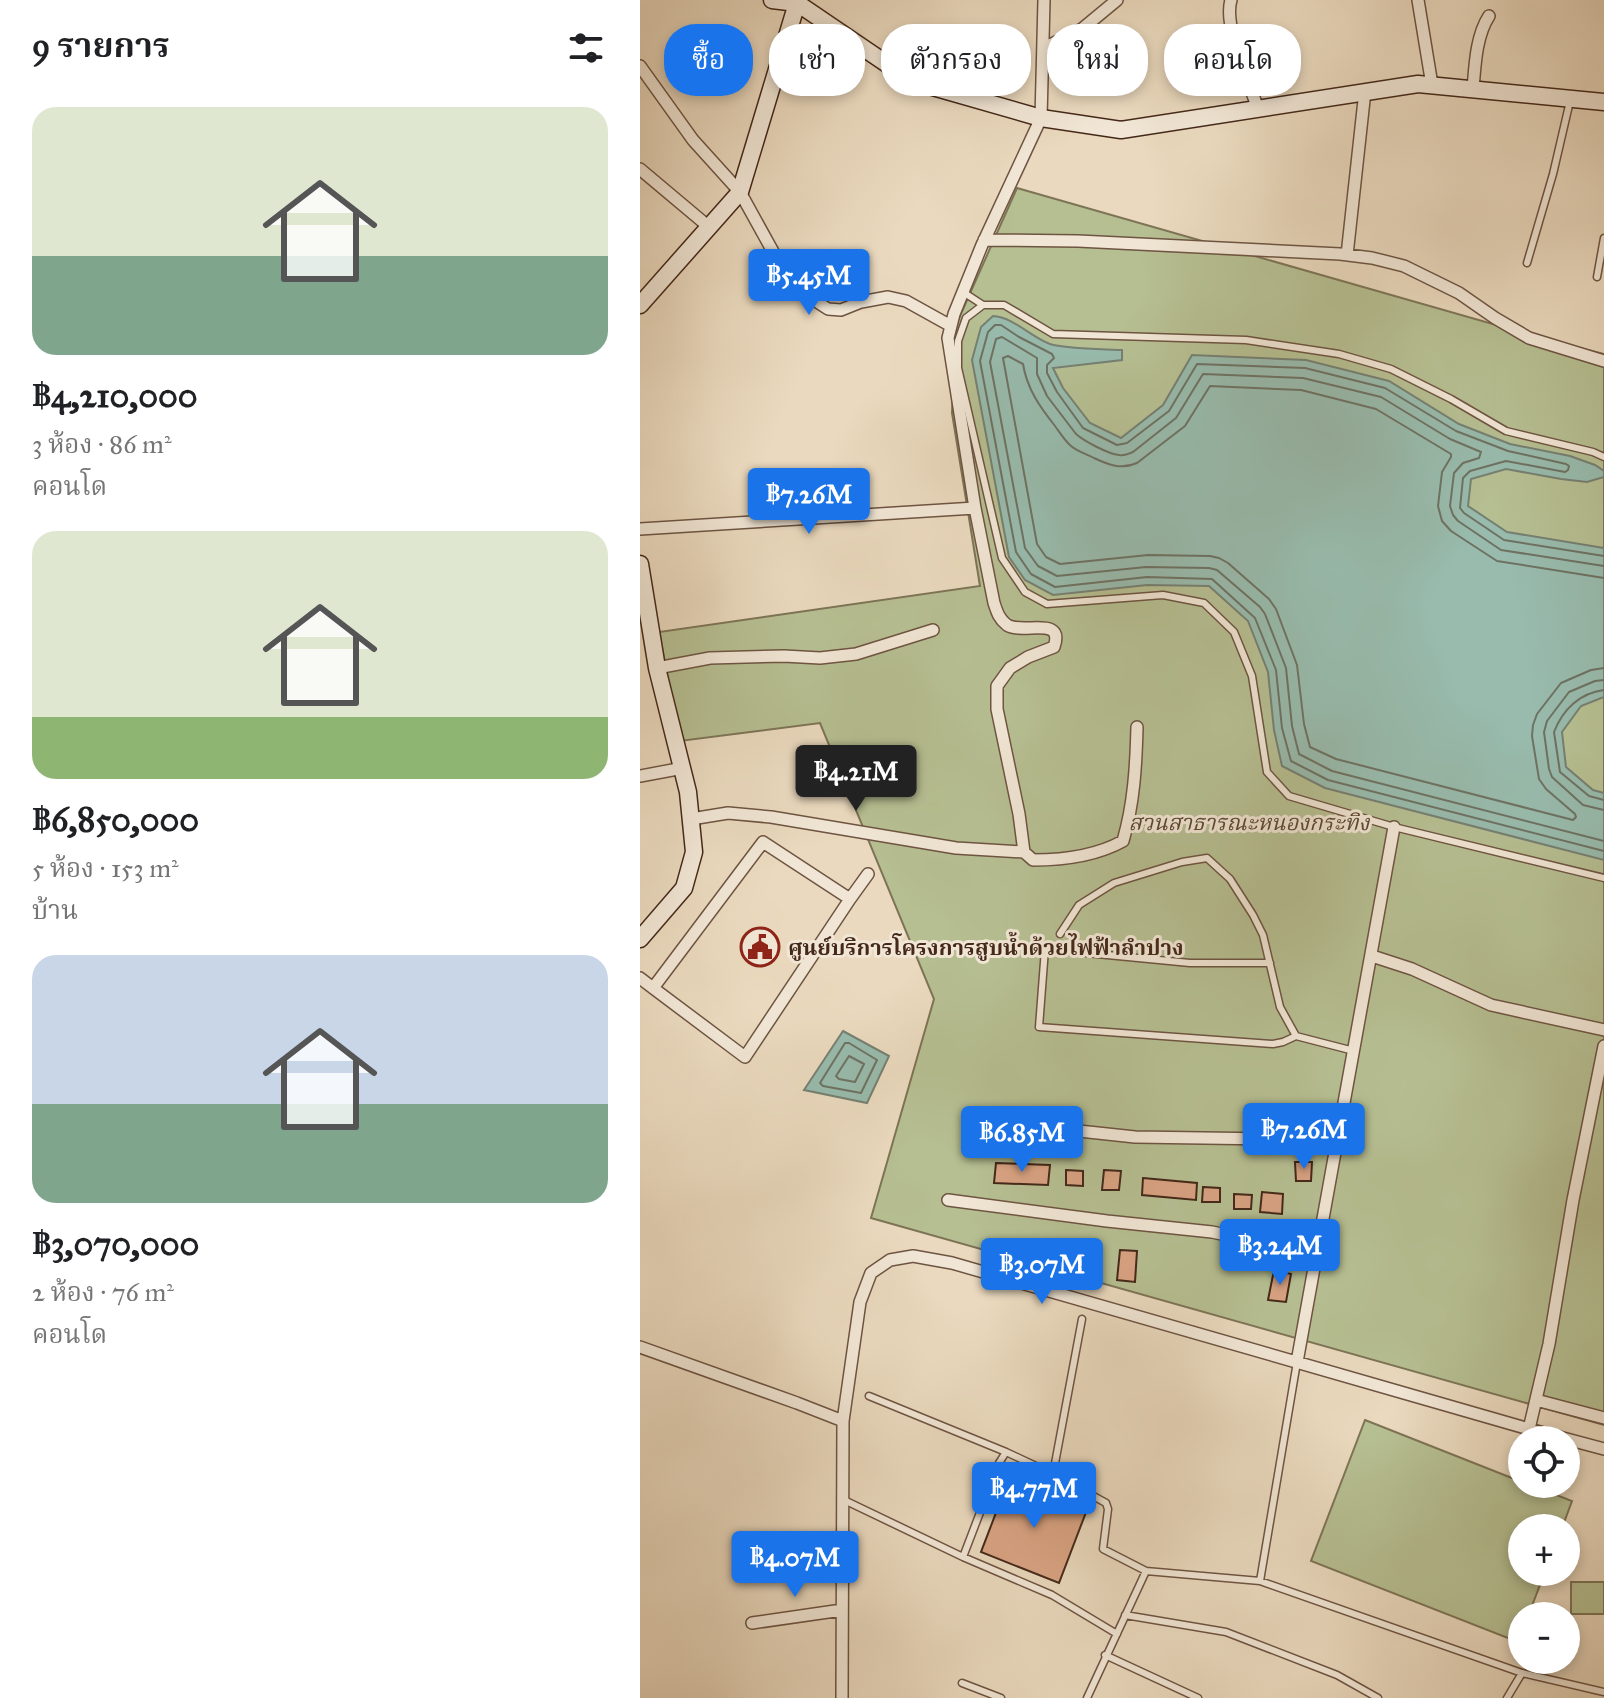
<!DOCTYPE html>
<html lang="th">
<head>
<meta charset="utf-8">
<style>
  :root { --surface:#fff; --page:#f6f6f6; --text:#202124; --muted:#757577; --accent:#1a73e8 }
  body { margin:0; font-family:"IM FELL Great Primer","Noto Serif Thai",serif; background:var(--page); color:var(--text); height:100vh; display:flex; flex-direction:column; font-size:30px; white-space:nowrap }
  * { box-sizing:border-box; margin:0 }
  p { font-size:26px; color:var(--muted) }
  .icon { flex:none; width:44px; height:44px; fill:none; stroke:currentColor; stroke-width:2; stroke-linecap:round; stroke-linejoin:round }
  .map { position:relative; flex:1; overflow:hidden }
  .sheet { display:flex; flex-direction:column; background:var(--surface); width:640px }
  .sheet>* { flex:none }
  .hud { position:absolute; left:24px; top:24px; width:760px; height:72px; display:flex; gap:16px }
  .buttons { position:absolute; left:868px; top:1426px; display:grid; gap:16px }
  .buttons a { display:grid; place-items:center; width:72px; height:72px; border-radius:50%; background:var(--surface); box-shadow:0 4px 12px #0003; font-size:40px }
  .price { position:absolute; translate:-50% -68px; padding:0 18px; border-radius:8px; background:var(--accent); color:#fff; font-size:26px; line-height:52px; filter:drop-shadow(0 2px 4px #0008) }
  .price::after { content:''; position:absolute; left:50%; top:48px; width:24px; height:18px; margin-left:-12px; background:inherit; clip-path:polygon(0 0,100% 0,50% 100%) }
  .price.on { background:#222; color:#fff }
  ul { padding:0; list-style:none }
  li { display:grid; align-content:center; gap:16px; height:424px; padding:0 32px }
  li span { display:grid; place-items:center; height:248px; border-radius:24px; color:#555 }
  li>.icon { margin-inline-start:auto }
  span .icon { width:144px; height:144px; fill:#fffc; stroke-width:1 }
  li b { font-size:34px }
  h2 { display:flex; justify-content:space-between; align-items:center; height:96px; padding:0 32px; font-size:34px }
  .chip { padding:0 28px; border-radius:32px; background:var(--surface); box-shadow:0 4px 12px #0003; font-size:28px; line-height:72px }
  .chip.on { background:var(--accent); color:#fff }
  main { display:flex; flex:1; min-height:0 }
  .map>svg:first-child { display:block }
  .green { fill:#b6bf92; stroke:#7d7456; stroke-width:2 }
  .water { fill:#98bbad; stroke:#768072; stroke-width:2 }
  .lines { fill:none; stroke-linecap:round; stroke-linejoin:round }
  .shore { stroke:#6e7263; stroke-width:2 }
  .building { fill:#d9a383; stroke:#442819; stroke-width:2 }
  .lane-casing { stroke:#6e5442; stroke-width:9 }
  .street-casing { stroke:#6e5442; stroke-width:14 }
  .secondary-casing { stroke:#442819; stroke-width:19 }
  .lane { stroke:#f1e6d5; stroke-width:6 }
  .street { stroke:#f1e6d5; stroke-width:11 }
  .secondary { stroke:#f1e6d5; stroke-width:16 }
  .labels { text-anchor:middle; dominant-baseline:central; stroke-width:6; stroke-linejoin:round; paint-order:stroke }
  .park-label { font-size:22px; font-style:italic; fill:#5b4631; stroke:#f1e6d5 }
  .poi-label { font-size:22px; font-weight:bold; fill:#442819; stroke:#f1e6d5; text-anchor:start }
</style>
</head>
<body>
<main>
<section class="sheet">
<h2>9 รายการ<svg class="icon" aria-label="filters" viewBox="0 0 24 24"><path d="M4 7h16M4 17h16"/><circle cx="9" cy="7" r="2"/><circle cx="15" cy="17" r="2"/></svg></h2>
<ul>
<li><span style="background:linear-gradient(#dfe7d0 60%,#7fa58c 0)"><svg class="icon" aria-label="home" viewBox="0 0 24 24"><path d="M3 11l9-7 9 7M6 9v11h12V9"/></svg></span><div><b>฿4,210,000</b><p>3 ห้อง · 86 m²</p><p>คอนโด</p></div></li>
<li><span style="background:linear-gradient(#dfe7d0 75%,#8fb573 0)"><svg class="icon" aria-label="home" viewBox="0 0 24 24"><path d="M3 11l9-7 9 7M6 9v11h12V9"/></svg></span><div><b>฿6,850,000</b><p>5 ห้อง · 153 m²</p><p>บ้าน</p></div></li>
<li><span style="background:linear-gradient(#c9d6e8 60%,#7fa58c 0)"><svg class="icon" aria-label="home" viewBox="0 0 24 24"><path d="M3 11l9-7 9 7M6 9v11h12V9"/></svg></span><div><b>฿3,070,000</b><p>2 ห้อง · 76 m²</p><p>คอนโด</p></div></li>
</ul>
</section>
<div class="map">
<svg width="964" height="1698" viewBox="0 0 964 1698">
  <rect width="100%" height="100%" fill="#ead9be"/>
  <filter id="stains"><feTurbulence type="fractalNoise" baseFrequency=".0025" numOctaves="4"/><feColorMatrix values="0 0 0 0 .2 0 0 0 0 .09 0 0 0 0 .02 0 0 0 .5 -.17"/></filter>
  <radialGradient id="worn" r=".72"><stop offset=".6" stop-color="#630" stop-opacity="0"/><stop offset="1" stop-color="#630" stop-opacity=".3"/></radialGradient>
  <path class="green" d="M377,188L905,339L964,354V1425L231,1218L294,999L180,723L40,741L19,632L340,586L312,413L315,327Z
    M725,1420L882,1482V1484H888L932,1501L922,1528H882V1572H905L888,1616H882V1631L878,1642L671,1561Z
    M931,1582H964V1614H931Z"/>
  <path class="water" d="M353,316C373,317 391,337 410,344C425,349 464,349 482,350V360L413,368L423,388L450,423L481,438L523,405L552,355L666,360L749,381L819,424L870,444L930,456L955,465L964,471V477L947,482L921,479L866,469L831,479L828,506L867,532L964,548V697L941,706L922,732L926,767L953,790L964,793V860L685,788L642,766L634,730L628,672L608,621L569,586L507,585L413,595L385,580L369,557L332,360L341,327Z
    M203,1031L249,1056L227,1103L164,1090Z"/>
  <g class="lines">
    <path class="shore" d="M964,556L864,540L824,513L820,508L823,478L830,471L866,461L925,472L928,470L929,466L926,464L868,451L816,431L745,388L665,368L557,364L529,411L487,443L477,445L443,428L417,392L407,373V365L414,358L412,354L379,337L361,325H355L348,332L340,361L376,552L391,574L415,587L507,577L572,579L615,618L636,670L642,728L651,761L688,780L964,851
      M964,566L861,550L818,521L813,515L810,506L814,473L823,463L839,458L841,452L810,439L741,397L663,378L563,374L536,418L493,452C487,454 486,456 479,455C468,454 444,441 436,434L407,396L397,374V358L362,337L356,339L350,362L385,548L398,566L417,576L506,567L569,568L577,570L620,607L625,614L646,668L652,726L659,754L692,771L964,841
      M964,578L857,561L811,531L802,521L798,506L802,472L811,457V454L736,409L661,390L570,386L545,426L497,463C481,470 469,465 454,458C447,454 438,452 431,446C425,441 420,433 415,426C400,407 387,389 383,364L368,356L363,358L397,544L406,557L420,564L508,555L570,556L579,558L588,563L629,599L636,609L657,665L664,724L670,747L696,759L933,820L936,817L935,814L906,789L899,779L892,736L893,725L897,714L921,683L951,670L964,668
      M964,680L955,681L929,692L907,721L904,732L909,769L912,777L943,805L964,810
      M964,690C940,693 923,709 914,732L920,772L949,796L964,800
      M205,1043H209L237,1060L221,1093L183,1086L180,1083Z
      M209,1056L224,1064L215,1082L199,1079L196,1076Z"/>
  </g>
  <path class="building" d="M655,1162H672L671,1181H656Z
    M356,1163L410,1165L408,1185L354,1183Z
    M426,1170L443,1171V1186L426,1185Z
    M464,1170L481,1171L479,1190H462Z
    M503,1178L557,1183L556,1200L502,1195Z
    M563,1187L580,1188V1202H562Z
    M622,1192L643,1194L642,1214L620,1212Z
    M594,1194L612,1195L611,1209H594Z
    M480,1250L497,1251L495,1282L477,1280Z
    M634,1270L651,1274L646,1302L628,1300Z
    M370,1476L448,1507L419,1583L341,1552Z"/>
  <g class="lines">
    <g class="lane-casing">
      <path id="lane" d="M887,263L913,174L930,101
        M957,277L964,238
        M323,292L343,305
        M964,457L953,452L866,431L811,399L751,369L699,354L606,340L413,334L364,305H343L326,318L318,341V368L362,558L385,592L407,604L523,595L564,603L594,632L612,676L627,772L649,796L754,827L964,878
        M420,934L439,905L474,883L542,862L567,858L590,879L613,915L623,935L640,1007L656,1036L714,1051
        M630,963H550L405,949L399,1027L633,1044L643,1042L656,1036
        M229,1396L366,1452
        M413,1474L442,1319
        M204,1500L323,1557L412,1595L477,1634
        M323,1557L359,1463L366,1452L413,1474L466,1503L468,1509L463,1549L506,1571
        M620,1581L657,1362
        M485,1615L586,1632L697,1675L738,1698
        M465,1655L558,1698
        M882,1673L964,1692
        M322,1683L361,1698
        M447,1698L506,1571L620,1581L882,1673L867,1698"/>
    </g>
    <g class="street-casing">
      <path id="street" d="M404,0L401,118L342,245L314,314L308,338L335,508L354,603C357,612 359,619 367,625C383,635 425,615 414,647L388,657L370,668L357,686V709L379,814L384,852L393,860C424,860 456,856 483,841C494,803 496,766 497,727
        M591,0C583,26 609,82 618,109
        M778,0L792,85
        M404,48L442,29L477,0
        M0,66L53,140L100,192L147,277L168,296L188,309L201,310L221,302L248,297L266,301L311,326
        M833,89C835,65 836,36 849,16
        M0,169L69,227
        M344,240L438,241L700,254L732,258L764,266L819,293L855,318L889,338L964,361
        M707,255L725,91
        M0,529L335,508
        M17,668L70,658L144,656L180,658L216,654L293,630
        M0,776L43,768
        M51,819L88,813L131,817L316,848L384,852
        M210,899L228,874
        M732,956L772,969L851,1005L964,1030
        M0,978L13,988L105,1057L210,899L123,842L13,988
        M355,1122L495,1137L698,1140
        M308,1200L467,1221L572,1232L677,1254
        M0,1347L157,1403L203,1421
        M657,1362L754,827
        M896,1400L964,1418
        M889,1429L909,1344L933,1200L964,1046
        M112,1623L202,1610
        M202,1698L203,1421L220,1302L231,1273L250,1260L273,1256L312,1263L889,1429L964,1449"/>
    </g>
    <g class="secondary-casing">
      <path id="secondary" d="M132,0L157,3L272,81L401,118L481,130L778,84L964,102
        M0,305L100,192L157,3
        M0,564L17,668L48,792L54,852L44,888L0,939"/>
    </g>
    <use href="#lane" class="lane"/>
    <use href="#street" class="street"/>
    <use href="#secondary" class="secondary"/>
  </g>
  <defs>
    <g id="civic-ring" transform="scale(2)"><circle r="9.5" fill="#f1e6d5" stroke="#8f2418" stroke-width="1.5"/><path d="M-.6-6.5H3V-4.5H.6V-3L4-1V1h2V6H-6V1h2V-1L-.6-3ZM-1.2 2.5V6h2.4V2.5Z" fill="#8f2418"/></g>
  </defs>
  <g fill-rule="evenodd">
    <use href="#civic-ring" x="120" y="947"/>
  </g>
  <g class="labels">
    <g class="park-label">
      <text x="609" y="822">สวนสาธารณะหนองกระทิง</text>
    </g>
    <g class="poi-label">
      <text x="148" y="947">ศูนย์บริการโครงการสูบน้ำด้วยไฟฟ้าลําปาง</text>
    </g>
  </g>
  <rect width="100%" height="100%" filter="url(#stains)"/>
  <rect width="100%" height="100%" fill="url(#worn)"/>
</svg>
<div class="buttons">
<a><svg class="icon" aria-label="locate" viewBox="0 0 24 24"><circle cx="12" cy="12" r="6"/><path d="M12 2v4M12 18v4M2 12h4M18 12h4"/></svg></a>
<a>+</a>
<a>−</a>
</div>
<b class="price" style="left:169px;top:317px">฿5.45M</b>
<b class="price" style="left:169px;top:536px">฿7.26M</b>
<b class="price on" style="left:216px;top:813px">฿4.21M</b>
<b class="price" style="left:664px;top:1171px">฿7.26M</b>
<b class="price" style="left:382px;top:1174px">฿6.85M</b>
<b class="price" style="left:640px;top:1287px">฿3.24M</b>
<b class="price" style="left:402px;top:1306px">฿3.07M</b>
<b class="price" style="left:394px;top:1530px">฿4.77M</b>
<b class="price" style="left:155px;top:1599px">฿4.07M</b>
<div class="hud">
<a class="chip on">ซื้อ</a>
<a class="chip">เช่า</a>
<a class="chip">ตัวกรอง</a>
<a class="chip">ใหม่</a>
<a class="chip">คอนโด</a>
</div>
</div>
</main>
</body>
</html>
